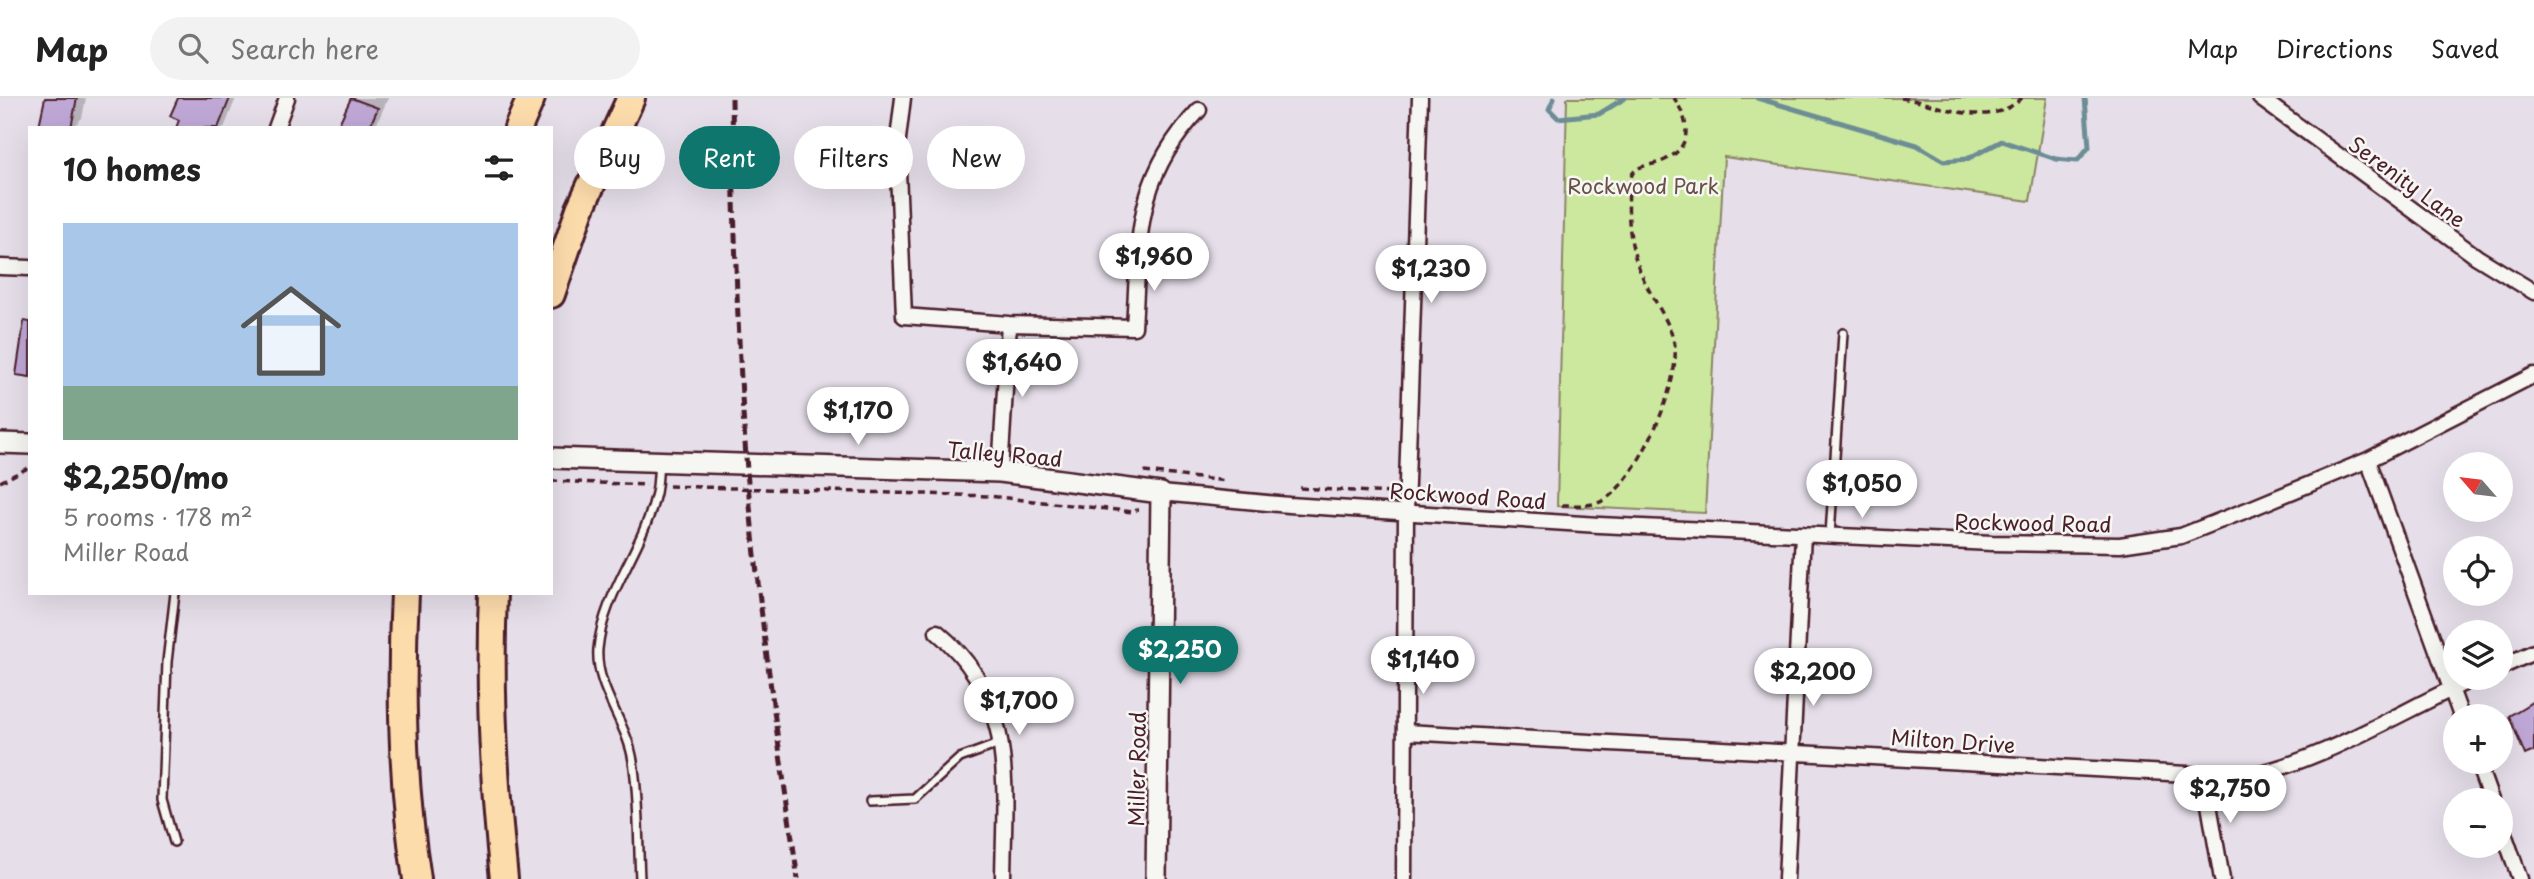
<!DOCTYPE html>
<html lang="en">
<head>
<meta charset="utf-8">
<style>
  :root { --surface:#fff; --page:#f2f2f2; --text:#222; --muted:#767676; --line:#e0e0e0; --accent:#0f766e }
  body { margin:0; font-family:"Playpen Sans",sans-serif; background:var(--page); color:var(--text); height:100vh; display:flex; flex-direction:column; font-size:26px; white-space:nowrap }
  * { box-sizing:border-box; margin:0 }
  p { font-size:23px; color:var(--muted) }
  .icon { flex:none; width:38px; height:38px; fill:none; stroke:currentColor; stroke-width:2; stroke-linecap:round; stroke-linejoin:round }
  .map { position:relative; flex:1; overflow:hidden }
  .sheet { position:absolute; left:28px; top:28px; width:525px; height:469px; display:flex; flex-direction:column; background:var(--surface); border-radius:0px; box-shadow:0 7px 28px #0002 }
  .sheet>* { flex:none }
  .guide { position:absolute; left:574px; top:28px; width:665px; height:63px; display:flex; gap:14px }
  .needle { width:46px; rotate:298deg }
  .controls { position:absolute; left:2443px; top:354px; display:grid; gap:14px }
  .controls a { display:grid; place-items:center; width:70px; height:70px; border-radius:50%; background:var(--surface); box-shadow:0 7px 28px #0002; font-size:35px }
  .price { position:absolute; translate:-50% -60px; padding:0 16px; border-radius:24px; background:#fff; color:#222; font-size:23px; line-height:46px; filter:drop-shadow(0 2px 4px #0008) }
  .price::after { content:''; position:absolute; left:50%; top:42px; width:21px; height:16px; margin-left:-10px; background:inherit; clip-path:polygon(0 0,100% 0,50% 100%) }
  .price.active { background:var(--accent); color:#fff }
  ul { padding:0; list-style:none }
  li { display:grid; align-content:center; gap:14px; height:371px; padding:0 35px }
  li+li { border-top:2px solid var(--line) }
  li span { display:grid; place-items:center; height:217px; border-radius:0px; color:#555 }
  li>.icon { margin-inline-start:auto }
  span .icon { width:126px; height:126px; fill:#fffc; stroke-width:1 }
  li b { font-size:30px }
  h2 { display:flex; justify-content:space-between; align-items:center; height:84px; padding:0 35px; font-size:30px }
  .tag { padding:0 24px; border-radius:32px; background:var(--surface); box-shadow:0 7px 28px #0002; font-size:24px; line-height:63px }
  .tag.active { background:var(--accent); color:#fff }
  header { display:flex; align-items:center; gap:42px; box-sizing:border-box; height:98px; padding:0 35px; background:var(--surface); border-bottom:2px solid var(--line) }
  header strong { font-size:33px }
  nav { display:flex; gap:38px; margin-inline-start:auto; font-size:24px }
  .search { width:490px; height:63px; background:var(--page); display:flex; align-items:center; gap:18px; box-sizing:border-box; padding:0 24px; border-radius:38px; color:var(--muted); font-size:26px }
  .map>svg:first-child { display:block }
  .green { fill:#cce89f; stroke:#8b8465; stroke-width:2 }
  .shadow { fill:#0003 }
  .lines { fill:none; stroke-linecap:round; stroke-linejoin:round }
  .stream { stroke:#6d8d95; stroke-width:5 }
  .building { fill:#bfa8d6; stroke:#4a1f2b; stroke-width:2 }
  .lane-casing { stroke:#4a1f2b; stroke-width:12 }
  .street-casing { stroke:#4a1f2b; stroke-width:19 }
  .secondary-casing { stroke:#4a1f2b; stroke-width:24 }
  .highway-casing { stroke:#4a1f2b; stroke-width:32 }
  .path { stroke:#4a1f2b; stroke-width:3.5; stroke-dasharray:7 5; stroke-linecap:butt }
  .lane { stroke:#f6f6f2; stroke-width:7 }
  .street { stroke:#f6f6f2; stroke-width:14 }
  .secondary { stroke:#f6f6f2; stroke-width:19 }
  .highway { stroke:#fddcac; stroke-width:26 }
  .rail { stroke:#4a1f2b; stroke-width:5; stroke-dasharray:10 5; stroke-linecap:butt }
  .labels { text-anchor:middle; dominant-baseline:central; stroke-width:5; stroke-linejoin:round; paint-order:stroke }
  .street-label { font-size:21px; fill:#4a1f2b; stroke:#f6f6f2 }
  .park-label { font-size:21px; fill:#6a5148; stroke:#f6f6f2 }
</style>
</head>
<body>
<header>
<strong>Map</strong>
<div class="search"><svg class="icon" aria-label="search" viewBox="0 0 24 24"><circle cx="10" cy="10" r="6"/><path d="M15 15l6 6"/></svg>Search here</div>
<nav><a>Map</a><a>Directions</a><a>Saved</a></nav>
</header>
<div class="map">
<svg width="2534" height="781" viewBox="0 0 2534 781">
  <rect width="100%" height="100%" fill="#e6dfea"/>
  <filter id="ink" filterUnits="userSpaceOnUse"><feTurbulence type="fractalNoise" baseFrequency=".0143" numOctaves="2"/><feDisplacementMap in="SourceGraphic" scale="14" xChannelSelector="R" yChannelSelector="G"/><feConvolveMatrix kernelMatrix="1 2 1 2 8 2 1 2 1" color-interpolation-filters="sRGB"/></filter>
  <g filter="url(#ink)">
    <path class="green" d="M1567,0H2047L2030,103L1724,59L1705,415L1557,408Z"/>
    <path class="shadow" d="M47,0H86L82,20L72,30L41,27Z
      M180,0H236L224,30H178L182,21Z
      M353,0H388L375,30H339Z
      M2534,600V651L2511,618Z"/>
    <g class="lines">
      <path class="stream" d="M1554,0L1549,11L1558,20L1599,16L1625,0
        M1757,0L1917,47L1944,63L1967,61L2002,43L2056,61L2077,63L2089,49L2085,0"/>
    </g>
    <path class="building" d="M45,0H77L71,30L39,28Z
      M178,0H230L218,30H176L179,22L170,18Z
      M351,0L378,10L369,30H337Z
      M24,223L30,224V279L16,277Z
      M2534,603V653L2525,657L2509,618Z"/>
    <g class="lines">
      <g class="lane-casing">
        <path id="lane" d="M1830,437L1843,235
          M870,703L915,701L960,660L1001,645
          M174,744L162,702L167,564L175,495
          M640,781C638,742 639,701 633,663C627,624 595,590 598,551C603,495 644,450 656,395C658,385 658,374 659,363"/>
      </g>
      <g class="street-casing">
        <path id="street" d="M903,0L897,49L904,218L1009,226L1134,229C1140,139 1133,82 1199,12
          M2260,0L2477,159L2534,194
          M276,30L287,0
          M0,169L30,170
          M2368,362L2461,618
          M1000,374L1009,226
          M1161,395L1289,407L1599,427L1992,445L2120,447L2181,438L2252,410L2368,362L2534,277
          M937,534C1018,601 1004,686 1003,781
          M2501,569L2534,554
          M1405,634L2243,679C2323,664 2402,612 2477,579
          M2477,663L2491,702
          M2204,678L2222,781
          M2501,727L2520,781
          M1404,781L1406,414L1420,0
          M1786,781L1803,436"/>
      </g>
      <g class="secondary-casing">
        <path id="secondary" d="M0,345L30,346
          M551,360L1000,374L1161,395L1156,781"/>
      </g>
      <g class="highway-casing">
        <path id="highway" d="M518,30L531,0
          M551,196L580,111L631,0
          M405,495C400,591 402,686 417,781
          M493,495C489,591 494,686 504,781"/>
      </g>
      <path class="path" d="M1901,0C1941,6 1987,33 2022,0
        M1144,374L1227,383
        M551,383L647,387
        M0,384L30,369
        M669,388L988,398L1134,414L1138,411
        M1300,390L1391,395
        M1423,397L1460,400
        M1562,407C1575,407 1593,409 1604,402C1638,381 1678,291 1675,252C1673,226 1653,203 1643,180C1630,153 1627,120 1629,91C1630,63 1646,71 1665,62C1694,48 1689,22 1674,0"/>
      <use href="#lane" class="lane"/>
      <use href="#street" class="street"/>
      <use href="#secondary" class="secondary"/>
      <use href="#highway" class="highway"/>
      <path class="rail" d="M732,0C734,132 738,265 749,397C761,526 779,653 798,781"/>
    </g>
  </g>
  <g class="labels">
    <g class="street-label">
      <text transform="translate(2408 83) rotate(36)">Serenity Lane</text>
      <text transform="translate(1005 355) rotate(5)">Talley Road</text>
      <text transform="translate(1468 397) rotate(4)">Rockwood Road</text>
      <text transform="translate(2033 424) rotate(1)">Rockwood Road</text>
      <text transform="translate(1953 642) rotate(4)">Milton Drive</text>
      <text transform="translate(1136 671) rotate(-89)">Miller Road</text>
    </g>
    <g class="park-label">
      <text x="1643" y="87">Rockwood Park</text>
    </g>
  </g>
</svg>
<div class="controls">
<a><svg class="needle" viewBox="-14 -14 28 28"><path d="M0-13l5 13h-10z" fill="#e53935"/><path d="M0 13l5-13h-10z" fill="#767676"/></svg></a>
<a><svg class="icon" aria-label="locate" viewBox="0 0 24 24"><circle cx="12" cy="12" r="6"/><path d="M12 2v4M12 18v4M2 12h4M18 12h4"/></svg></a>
<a><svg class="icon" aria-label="layers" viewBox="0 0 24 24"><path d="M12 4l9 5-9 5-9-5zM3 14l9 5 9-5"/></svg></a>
<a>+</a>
<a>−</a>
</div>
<b class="price" style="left:1154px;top:195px">$1,960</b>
<b class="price" style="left:1431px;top:207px">$1,230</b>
<b class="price" style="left:1022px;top:301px">$1,640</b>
<b class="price" style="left:858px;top:349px">$1,170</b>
<b class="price" style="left:1862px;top:422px">$1,050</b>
<b class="price active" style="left:1180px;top:588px">$2,250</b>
<b class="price" style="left:1423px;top:598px">$1,140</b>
<b class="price" style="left:1813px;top:610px">$2,200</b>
<b class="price" style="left:1019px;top:639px">$1,700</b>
<b class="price" style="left:2230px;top:727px">$2,750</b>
<div class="guide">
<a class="tag">Buy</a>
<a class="tag active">Rent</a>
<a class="tag">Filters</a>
<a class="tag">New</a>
</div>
<section class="sheet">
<h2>10 homes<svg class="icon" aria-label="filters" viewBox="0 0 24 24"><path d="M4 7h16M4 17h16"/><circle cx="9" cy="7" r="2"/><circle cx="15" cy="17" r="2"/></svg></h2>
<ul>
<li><span style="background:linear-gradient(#a9c7e8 75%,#7fa58c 0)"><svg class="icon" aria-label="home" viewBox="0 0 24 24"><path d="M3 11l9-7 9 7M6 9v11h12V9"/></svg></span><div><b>$2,250/mo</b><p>5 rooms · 178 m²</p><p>Miller Road</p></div></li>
</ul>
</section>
</div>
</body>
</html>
